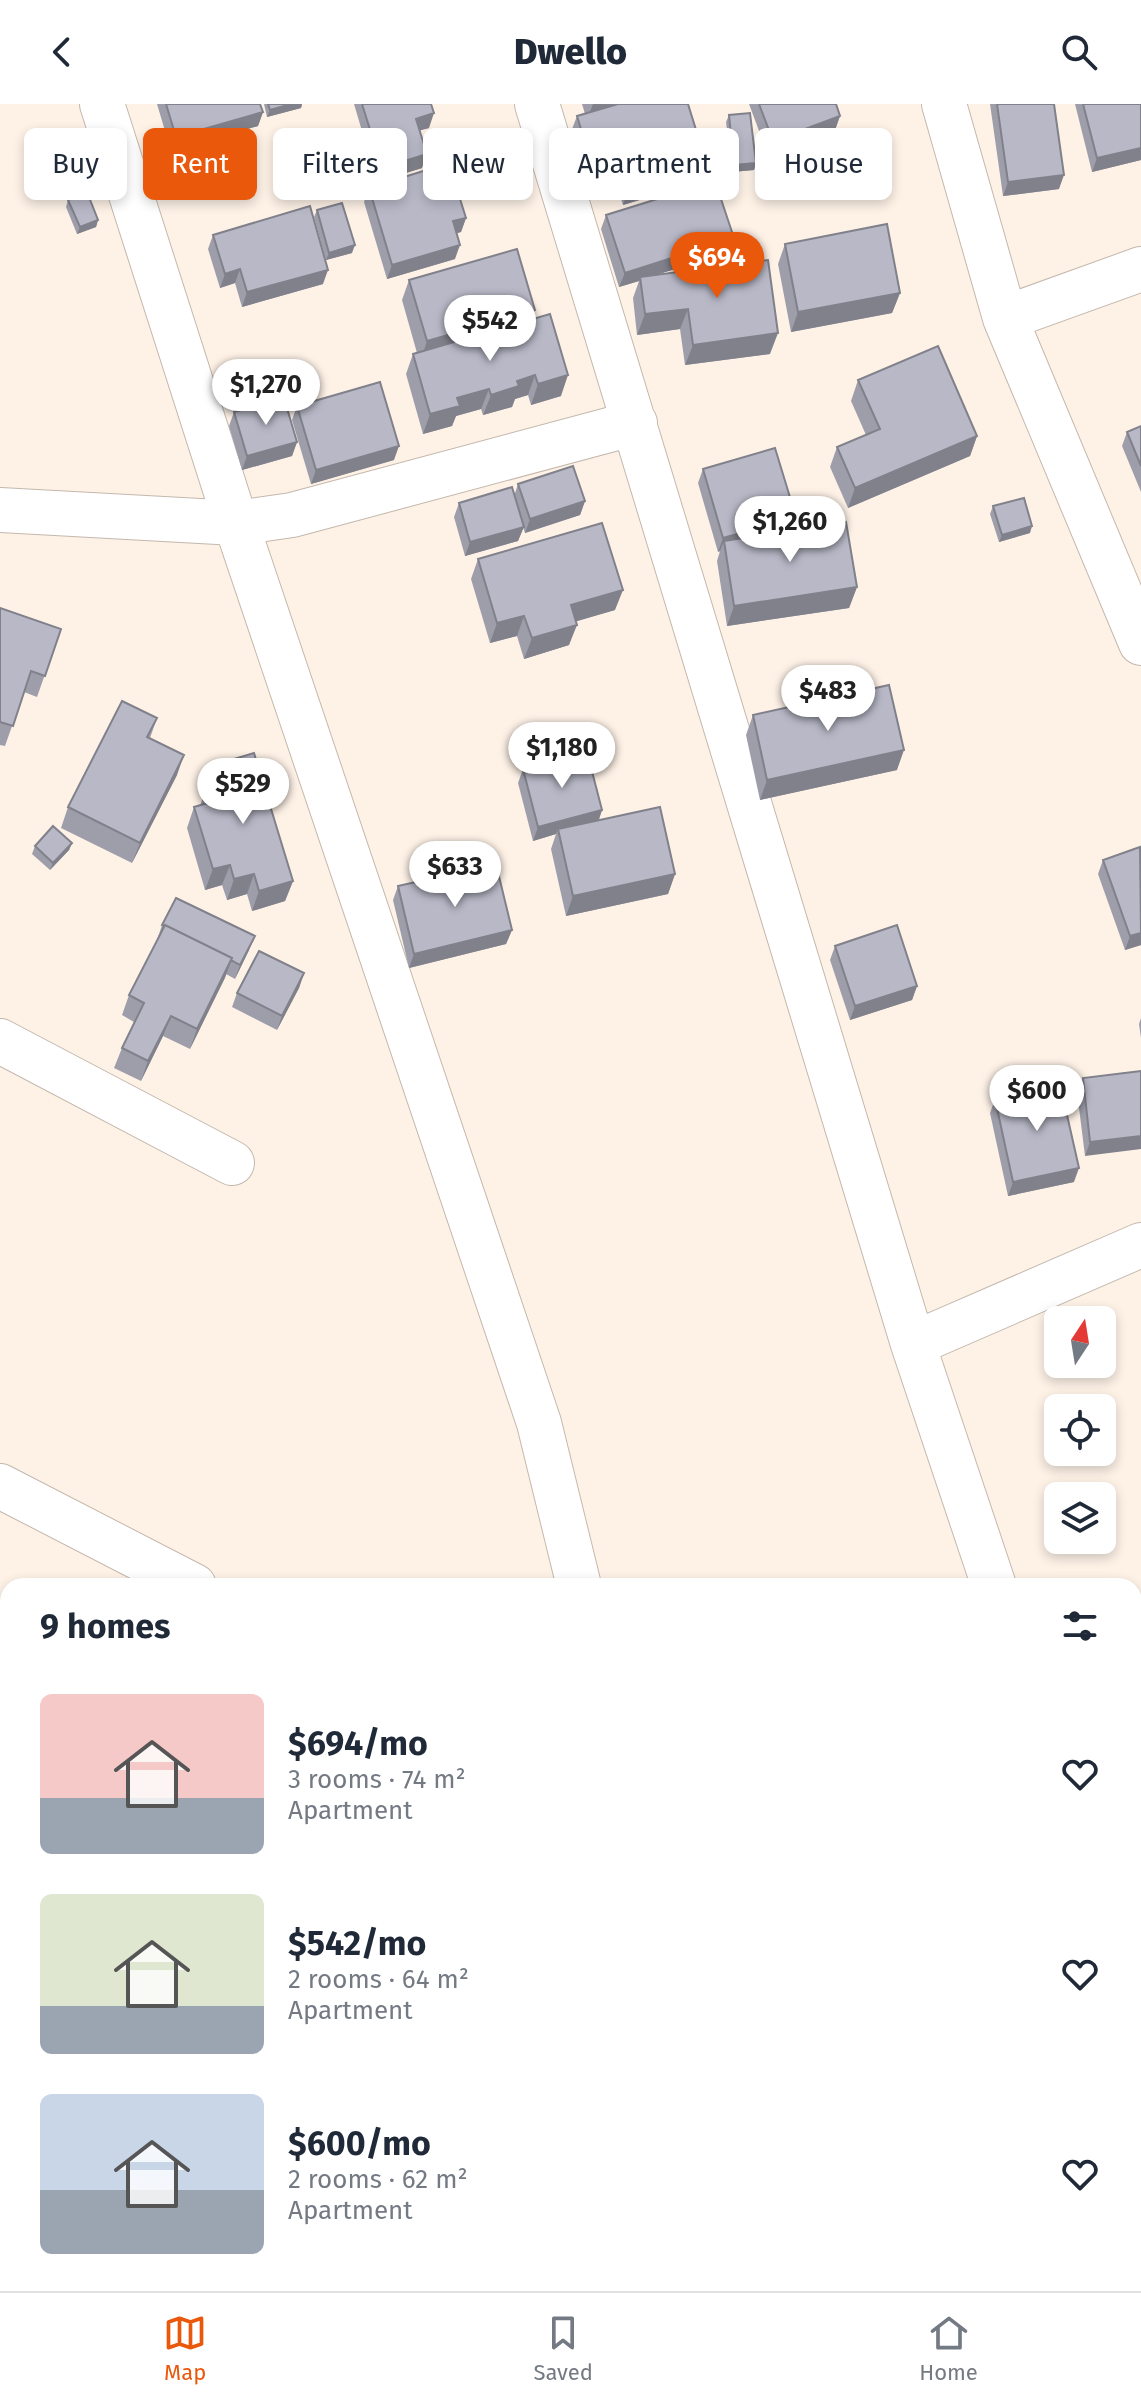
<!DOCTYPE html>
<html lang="en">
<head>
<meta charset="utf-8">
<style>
  :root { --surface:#fff; --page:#f6f6f7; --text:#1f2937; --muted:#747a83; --line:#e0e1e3; --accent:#ea580c }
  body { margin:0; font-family:"Fira Sans",sans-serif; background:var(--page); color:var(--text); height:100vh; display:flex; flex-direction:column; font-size:30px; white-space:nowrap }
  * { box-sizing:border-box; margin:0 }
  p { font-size:26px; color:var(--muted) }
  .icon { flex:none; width:44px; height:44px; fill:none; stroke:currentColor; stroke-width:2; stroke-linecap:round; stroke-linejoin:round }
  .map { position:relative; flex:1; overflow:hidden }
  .sheet { position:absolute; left:0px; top:1474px; width:1142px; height:714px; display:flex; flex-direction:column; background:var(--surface); border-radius:24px 24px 0 0; box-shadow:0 4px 12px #0003 }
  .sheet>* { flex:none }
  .hud { position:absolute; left:24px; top:24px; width:1094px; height:72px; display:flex; gap:16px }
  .needle { width:52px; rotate:12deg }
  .tools { position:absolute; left:1044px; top:1202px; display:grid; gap:16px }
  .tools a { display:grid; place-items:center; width:72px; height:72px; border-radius:12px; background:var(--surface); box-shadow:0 4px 12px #0003; font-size:40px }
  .price { position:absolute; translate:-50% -68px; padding:0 18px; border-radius:28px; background:#fff; color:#222; font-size:26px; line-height:52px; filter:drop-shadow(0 2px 4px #0008) }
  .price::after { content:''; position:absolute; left:50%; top:48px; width:24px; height:18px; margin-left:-12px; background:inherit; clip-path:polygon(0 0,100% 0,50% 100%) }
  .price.on { background:var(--accent); color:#fff }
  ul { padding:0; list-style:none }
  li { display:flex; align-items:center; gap:24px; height:200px; padding:0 40px }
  li span { display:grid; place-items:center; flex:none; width:224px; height:160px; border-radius:12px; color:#555 }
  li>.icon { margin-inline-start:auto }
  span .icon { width:96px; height:96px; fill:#fffc; stroke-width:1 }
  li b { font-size:34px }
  h2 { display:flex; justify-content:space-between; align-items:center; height:96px; padding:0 40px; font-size:34px }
  .tag { padding:0 28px; border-radius:12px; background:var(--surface); box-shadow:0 4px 12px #0003; font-size:28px; line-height:72px }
  .tag.on { background:var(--accent); color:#fff }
  header { display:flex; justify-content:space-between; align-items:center; height:104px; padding:0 40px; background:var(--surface); font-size:36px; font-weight:800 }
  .tabs { display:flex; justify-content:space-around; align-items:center; height:112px; border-top:2px solid var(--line); background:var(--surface); font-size:22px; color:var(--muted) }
  .tabs a { display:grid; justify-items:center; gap:4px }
  .tabs .on { color:var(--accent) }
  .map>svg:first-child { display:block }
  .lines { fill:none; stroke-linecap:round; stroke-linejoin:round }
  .minor-casing { stroke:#c4b8ad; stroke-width:46 }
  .minor { stroke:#fff; stroke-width:44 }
  .wall { fill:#9e9eab }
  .shaded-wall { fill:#81818b }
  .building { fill:#b8b8c7; stroke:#81818b; stroke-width:2 }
</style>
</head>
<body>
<header><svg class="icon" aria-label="back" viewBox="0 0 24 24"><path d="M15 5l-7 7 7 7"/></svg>Dwello<svg class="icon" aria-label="search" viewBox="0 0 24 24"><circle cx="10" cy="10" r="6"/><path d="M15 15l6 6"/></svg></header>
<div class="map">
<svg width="1141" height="2187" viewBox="0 0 1141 2187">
  <rect width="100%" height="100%" fill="#fef2e7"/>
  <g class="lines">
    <g class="minor-casing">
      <path id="minor" d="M102,0L236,419L539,1319L579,1482
        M537,0L913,1240L994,1482
        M944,0L1005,214L1141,539
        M1005,214L1141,165
        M0,406L236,419L292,411L635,319
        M0,937L232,1059
        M913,1240L1141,1141
        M0,1382L194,1482
        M1134,1571L1141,1568
        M1134,1954L1141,1979
        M0,2154L8,2161
        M31,2180L44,2187"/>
    </g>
    <use href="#minor" class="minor"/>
  </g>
  <path class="wall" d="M157,0H260L263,8L258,22L171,47Z
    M264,0H302L301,4L267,13Z
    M354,0H431L429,24L420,26L422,64L377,78Z
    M582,0H688L706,58L699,78L623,101L617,82L587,91L569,33L577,12L585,10Z
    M749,0H836L840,12L835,26L768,51Z
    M990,0H1054L1059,85L1003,92Z
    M1075,0H1141V56L1092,68Z
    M729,11L756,59L754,66L732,68L726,18Z
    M299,60L329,77L327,84L303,91L296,67Z
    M442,83L466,114L461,128L456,129L455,155L387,175L364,98L369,84Z
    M68,96L98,116L96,123L77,130L66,103Z
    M317,106L352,149L326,156L314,113Z
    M606,111L729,148L656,171L770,250L685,261L680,225L637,231L633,194L639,177L619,183L601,125Z
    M213,131L323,180L242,203L235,179L220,184L208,145Z
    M785,140L900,189L892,209L791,228L778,160Z
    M409,176L532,216L561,292L531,301L528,291L515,295L512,303L483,311L481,305L456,312L452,322L423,330L406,270L413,250L417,249L402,196Z
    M858,276L977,332L970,352L848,404L830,363L837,343L866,331L851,297Z
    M297,302L394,356L311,380L292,316Z
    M234,308L297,338L292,352L242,366L229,322Z
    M1141,322V388L1122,342L1127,328Z
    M703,365L791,426L857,483L849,504L727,522L717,457L720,447L718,448L698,379Z
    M518,380L585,397L580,411L525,429L523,423L518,437L465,452L454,413L459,399L514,392Z
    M993,402L1030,429L999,438L990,410Z
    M478,455L615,506L576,517L569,541L524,555L517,532L490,539L471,475Z
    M0,504L61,525L37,593L24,588L5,642L0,641Z
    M753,611L897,666L760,696L746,631Z
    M157,614L150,634L177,671L132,759L61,724L68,703Z
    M221,659L293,777L285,797L252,807L247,790L227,796L222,781L205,786L187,724L194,703L200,702L207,682L214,680Z
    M523,665L602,706L599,716L675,770L668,790L566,812L551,745L556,730L533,737L518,679Z
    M72,739L69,746L50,766L32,750L35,742Z
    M1103,756L1141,841L1125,846L1098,770Z
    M398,782L512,826L506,840L409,864L393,796Z
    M162,821L249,846L235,875L226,870L190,945L163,932L141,977L114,964L122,944L134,918L122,911L129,891L157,836Z
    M835,842L917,882L912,896L850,916L830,856Z
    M304,869L299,884L277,926L232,903L237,889Z
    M1141,914V934L1139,920Z
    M1141,967L1085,1052L1077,988L1083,974Z
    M995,995L1074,1078L1008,1092L990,1009Z"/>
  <path class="shaded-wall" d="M291,0H302L301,4L267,13L270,6Z
    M593,0H640L587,16Z
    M263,8L258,22L171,47L176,33Z
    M434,9L429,24L411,29L416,15Z
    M840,12L835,26L768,51L773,37Z
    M1141,44V56L1092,68L1097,54Z
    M427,50L422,64L377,78L382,64Z
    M706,58L699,78L623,101L630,80Z
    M756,59L754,66L732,68L734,61Z
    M625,62L617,82L587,91L595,71Z
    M1064,71L1059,85L1003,92L1008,78Z
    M329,77L327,84L303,91L306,84Z
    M466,114L461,128L448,132L453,117Z
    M98,116L96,123L77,130L80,123Z
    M734,134L729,148L640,176V173L639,177L619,183L625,169Z
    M355,141L352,149L326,156L329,149Z
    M460,141L455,155L387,175L392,161Z
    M240,165L235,179L220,184L225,170Z
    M328,166L323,180L242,203L247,188Z
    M900,189L892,209L791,228L798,208Z
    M688,205L680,225L637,231L645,210Z
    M535,206L528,227L420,258L427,237Z
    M778,229L770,250L685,261L693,241Z
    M535,271L528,291L515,295L512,303L483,311L491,291L517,277Z
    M568,271L561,292L531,301L538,280Z
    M489,285L481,305L456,312L452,322L423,330L430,310L457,294Z
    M977,332L970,352L848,404L855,384Z
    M297,338L292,352L242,366L247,352Z
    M399,342L394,356L311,380L316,366Z
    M585,397L580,411L525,429L530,415Z
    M796,413L790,427L724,437L720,447L718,448L723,434Z
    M1032,422L1030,429L999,438L1002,431Z
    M524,423L518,437L465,452L470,438Z
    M857,483L849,504L727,522L734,502Z
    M623,486L615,506L564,521L571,501Z
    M524,512L517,532L490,539L497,519Z
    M577,521L569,541L524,555L532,534Z
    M904,646L897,666L760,696L767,676Z
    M184,651L177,671L132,759L140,739Z
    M602,706L597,720L558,725L556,730L533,737L538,723Z
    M72,739L69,746L50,766L53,759Z
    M230,761L222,781L205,786L213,765Z
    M254,770L247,790L227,796L234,775Z
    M675,770L668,790L566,812L573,792Z
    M293,777L285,797L252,807L259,787Z
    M512,826L506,840L409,864L414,850Z
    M1141,829V841L1125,846L1130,832Z
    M255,832L249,846L235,875L240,861Z
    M232,854L225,874L190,945L197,925Z
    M304,869L299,884L277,926L282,912Z
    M917,882L912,896L850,916L855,902Z
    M171,912L163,932L141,977L148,957Z
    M1141,1032V1045L1085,1052L1090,1038Z
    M1079,1064L1074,1078L1008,1092L1013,1078Z"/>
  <path class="building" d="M166,0H260L263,8L176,33Z
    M268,0H291L270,6Z
    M362,0H431L434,9L416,15L427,50L382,64Z
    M618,0H688L706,58L630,80L625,62L595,71L577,12Z
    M759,0H836L840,12L773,37Z
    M997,0H1054L1064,71L1008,78Z
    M1083,0H1141V44L1097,54Z
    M750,9L756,59L734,61L729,11Z
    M322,53L329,77L306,84L299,60Z
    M436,63L442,83L455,79L466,114L453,117L460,141L392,161L369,84Z
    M715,77L734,134L625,169L606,111Z
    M87,88L98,116L80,123L68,96Z
    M342,99L355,141L329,149L317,106Z
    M310,102L328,166L247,188L240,165L225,170L213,131Z
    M887,120L900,189L798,208L785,140Z
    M517,145L535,206L427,237L409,176Z
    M768,156L778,229L693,241L688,205L645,210L640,173Z
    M550,210L568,271L538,280L535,271L517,277L519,282L491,291L489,285L457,294L460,302L430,310L413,250Z
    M938,242L977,332L855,384L837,343L880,325L858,276Z
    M380,278L399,342L316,366L297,302Z
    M284,294L297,338L247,352L234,308Z
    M1141,322V362L1127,328Z
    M775,344L796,413L723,434L703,365Z
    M573,362L585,397L530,415L518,380Z
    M512,383L524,423L470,438L459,399Z
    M1024,394L1032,422L1002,431L993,402Z
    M846,418L857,483L734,502L724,437Z
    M602,419L623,486L571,501L577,521L532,534L524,512L497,519L478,455Z
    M0,504L61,525L45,572L31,567L13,622L0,618Z
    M889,581L904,646L767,676L753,611Z
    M122,597L157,614L147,633L184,651L140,739L68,703Z
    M587,648L602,706L538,723L523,665Z
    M254,649L293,777L259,787L254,770L234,775L230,761L213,765L194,703L211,698L207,682L226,676L221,659Z
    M660,703L675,770L573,792L558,725Z
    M53,722L72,739L53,759L35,742Z
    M1140,743L1141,829L1130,832L1103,756Z
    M496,760L512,826L414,850L398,782Z
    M176,794L255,832L240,861L231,856L232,854L165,821L164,822L162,821Z
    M165,821L232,854L197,925L171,912L148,957L122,944L144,899L129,891Z
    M897,821L917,882L855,902L835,842Z
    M259,847L304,869L282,912L237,889Z
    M1141,967V1032L1090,1038L1083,974Z
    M1060,980L1079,1064L1013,1078L995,995Z"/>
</svg>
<div class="tools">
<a><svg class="needle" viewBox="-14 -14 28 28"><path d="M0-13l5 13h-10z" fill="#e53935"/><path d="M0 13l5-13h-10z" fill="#747a83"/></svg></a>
<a><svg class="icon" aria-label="locate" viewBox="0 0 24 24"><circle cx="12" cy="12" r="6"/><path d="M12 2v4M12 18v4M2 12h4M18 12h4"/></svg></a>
<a><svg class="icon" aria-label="layers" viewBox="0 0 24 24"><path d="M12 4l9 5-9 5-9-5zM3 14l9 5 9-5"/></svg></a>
</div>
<b class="price on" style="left:717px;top:196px">$694</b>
<b class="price" style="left:490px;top:259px">$542</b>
<b class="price" style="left:266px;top:323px">$1,270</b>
<b class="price" style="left:790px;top:460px">$1,260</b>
<b class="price" style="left:828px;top:629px">$483</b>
<b class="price" style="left:562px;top:686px">$1,180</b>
<b class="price" style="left:243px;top:722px">$529</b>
<b class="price" style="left:455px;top:805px">$633</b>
<b class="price" style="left:1037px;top:1029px">$600</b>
<div class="hud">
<a class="tag">Buy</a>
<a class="tag on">Rent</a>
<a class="tag">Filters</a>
<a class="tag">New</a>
<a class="tag">Apartment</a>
<a class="tag">House</a>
</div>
<section class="sheet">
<h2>9 homes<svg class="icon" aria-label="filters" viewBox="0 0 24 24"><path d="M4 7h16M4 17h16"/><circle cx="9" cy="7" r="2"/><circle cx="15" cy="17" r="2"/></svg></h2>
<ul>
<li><span style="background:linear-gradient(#f6c9c9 65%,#9aa5b1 0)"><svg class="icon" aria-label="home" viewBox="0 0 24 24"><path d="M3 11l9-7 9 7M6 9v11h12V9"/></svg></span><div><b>$694/mo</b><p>3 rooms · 74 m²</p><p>Apartment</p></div><svg class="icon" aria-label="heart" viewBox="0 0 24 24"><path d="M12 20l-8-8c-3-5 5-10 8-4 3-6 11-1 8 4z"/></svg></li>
<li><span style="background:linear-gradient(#dfe7d0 70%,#9aa5b1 0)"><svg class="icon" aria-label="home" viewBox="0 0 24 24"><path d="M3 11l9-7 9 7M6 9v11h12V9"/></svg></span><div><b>$542/mo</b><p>2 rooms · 64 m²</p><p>Apartment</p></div><svg class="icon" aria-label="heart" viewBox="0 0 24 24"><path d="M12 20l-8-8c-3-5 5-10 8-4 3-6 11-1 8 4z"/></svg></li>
<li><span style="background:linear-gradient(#c9d6e8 60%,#9aa5b1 0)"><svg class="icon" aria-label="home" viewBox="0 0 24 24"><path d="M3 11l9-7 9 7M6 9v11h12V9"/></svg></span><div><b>$600/mo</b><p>2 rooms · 62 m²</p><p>Apartment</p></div><svg class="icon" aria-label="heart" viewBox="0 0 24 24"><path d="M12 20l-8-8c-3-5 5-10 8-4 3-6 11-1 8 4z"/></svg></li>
</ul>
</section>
</div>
<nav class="tabs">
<a class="on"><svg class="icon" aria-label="map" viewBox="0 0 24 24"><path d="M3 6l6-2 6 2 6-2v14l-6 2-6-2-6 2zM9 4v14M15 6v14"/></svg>Map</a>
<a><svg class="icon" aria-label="saved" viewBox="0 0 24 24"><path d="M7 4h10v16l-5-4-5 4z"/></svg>Saved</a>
<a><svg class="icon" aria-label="home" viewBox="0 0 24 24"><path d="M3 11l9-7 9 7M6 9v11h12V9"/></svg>Home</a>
</nav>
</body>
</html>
